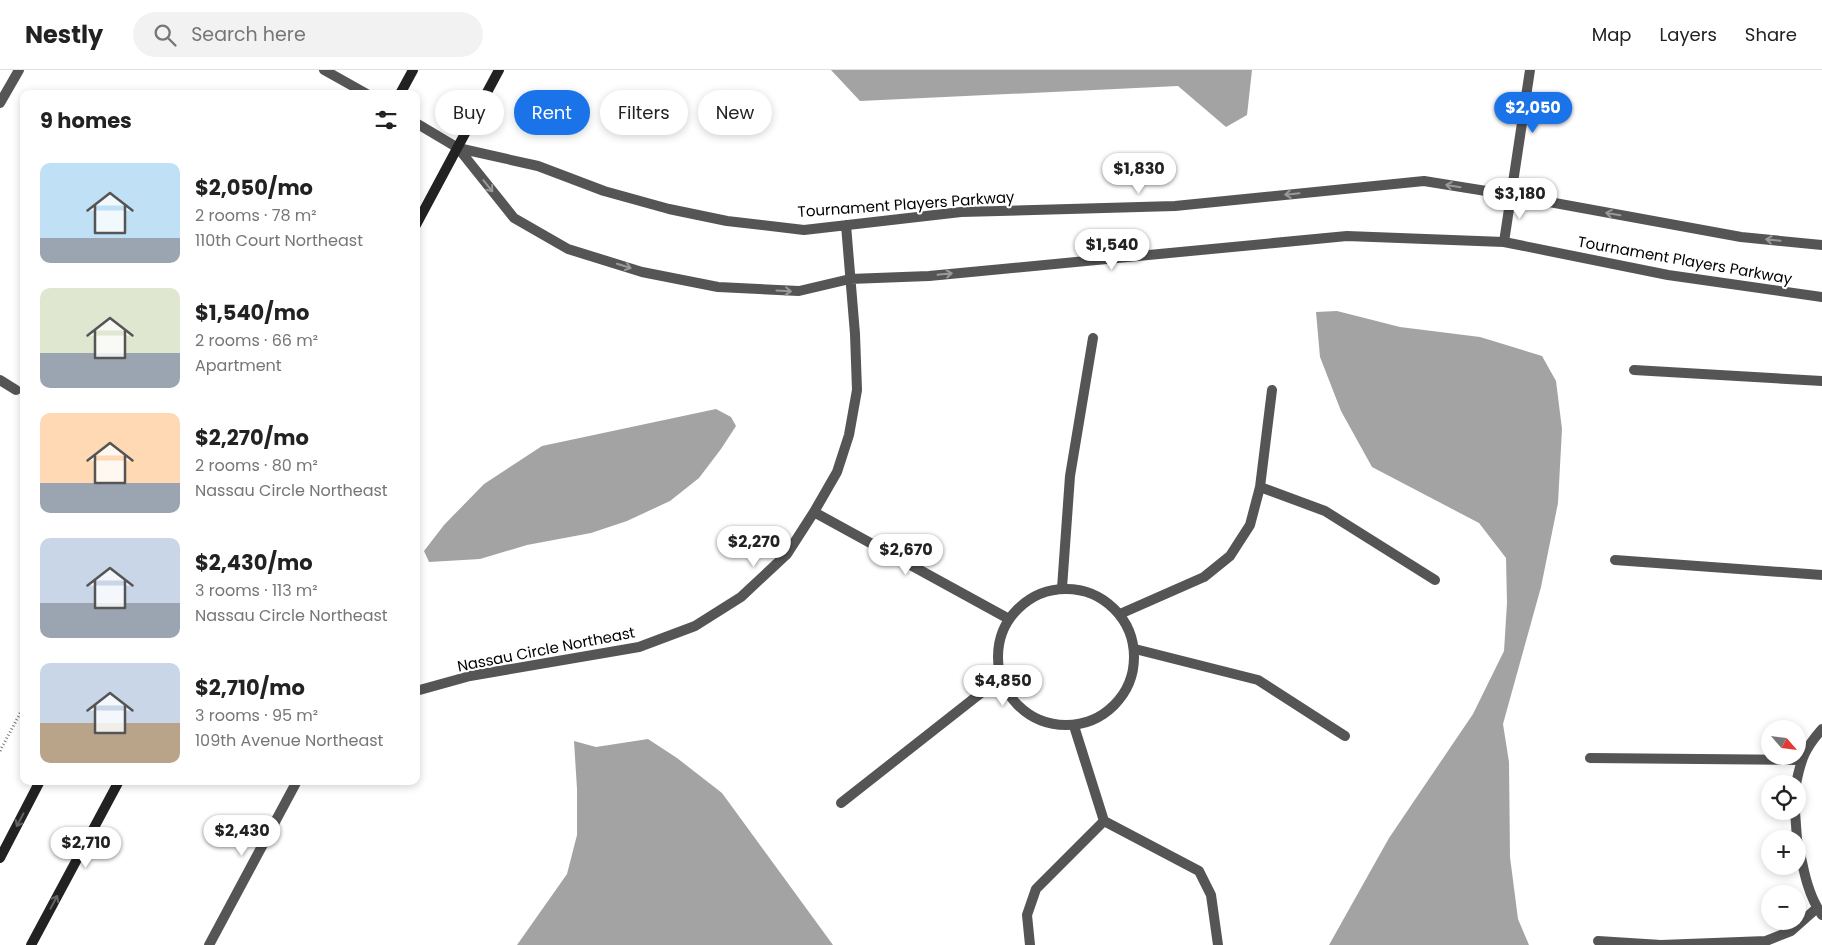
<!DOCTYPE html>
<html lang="en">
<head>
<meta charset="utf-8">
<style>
  :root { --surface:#fff; --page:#f2f2f2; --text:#222; --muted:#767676; --line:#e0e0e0; --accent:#1a73e8 }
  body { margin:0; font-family:Poppins,sans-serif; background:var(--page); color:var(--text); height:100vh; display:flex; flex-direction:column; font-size:19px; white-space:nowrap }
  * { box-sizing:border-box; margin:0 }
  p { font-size:16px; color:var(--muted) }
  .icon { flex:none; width:28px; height:28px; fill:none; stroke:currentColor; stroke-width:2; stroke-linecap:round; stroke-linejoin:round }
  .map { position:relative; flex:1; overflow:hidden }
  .drawer { position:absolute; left:20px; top:20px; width:400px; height:695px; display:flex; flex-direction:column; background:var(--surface); border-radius:10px; box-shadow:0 2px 8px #0003 }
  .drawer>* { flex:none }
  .banner { position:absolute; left:435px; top:20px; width:475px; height:45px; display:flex; gap:10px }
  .needle { width:32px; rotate:118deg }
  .buttons { position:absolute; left:1761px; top:650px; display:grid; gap:10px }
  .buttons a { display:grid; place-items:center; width:45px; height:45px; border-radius:50%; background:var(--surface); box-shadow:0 2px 8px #0003; font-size:25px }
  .price { position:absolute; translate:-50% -42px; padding:0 11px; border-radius:18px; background:#fff; color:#222; font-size:16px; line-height:32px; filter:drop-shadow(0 1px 2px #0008) }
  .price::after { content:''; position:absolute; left:50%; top:30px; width:15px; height:11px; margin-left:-8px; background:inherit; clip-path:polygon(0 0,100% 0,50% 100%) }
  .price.active { background:var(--accent); color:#fff }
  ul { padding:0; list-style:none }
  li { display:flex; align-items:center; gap:15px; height:125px; padding:0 20px }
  li span { display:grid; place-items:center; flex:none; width:140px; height:100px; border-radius:10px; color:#555 }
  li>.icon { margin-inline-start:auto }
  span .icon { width:60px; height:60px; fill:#fffc; stroke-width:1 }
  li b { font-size:21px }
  h2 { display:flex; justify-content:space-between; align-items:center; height:60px; padding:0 20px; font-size:21px }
  .chip { padding:0 18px; border-radius:22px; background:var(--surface); box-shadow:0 2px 8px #0003; font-size:18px; line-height:45px }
  .chip.active { background:var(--accent); color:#fff }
  header { display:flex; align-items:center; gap:30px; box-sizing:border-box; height:70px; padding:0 25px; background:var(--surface); border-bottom:1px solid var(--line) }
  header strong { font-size:24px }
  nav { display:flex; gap:28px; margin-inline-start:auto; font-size:18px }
  .search { width:350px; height:45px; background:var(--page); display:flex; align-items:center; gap:12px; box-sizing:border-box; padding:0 18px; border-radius:28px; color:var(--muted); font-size:19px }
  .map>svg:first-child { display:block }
  .water { fill:#a3a3a3 }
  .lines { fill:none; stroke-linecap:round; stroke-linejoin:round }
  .path { stroke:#777; stroke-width:3; stroke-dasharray:1 2.5; stroke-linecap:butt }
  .lane { stroke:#555; stroke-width:10 }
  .street { stroke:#555; stroke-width:10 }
  .secondary { stroke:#222; stroke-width:10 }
  .oneway { stroke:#999 }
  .oneway2 { stroke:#646464 }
  .labels { text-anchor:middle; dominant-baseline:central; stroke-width:4; stroke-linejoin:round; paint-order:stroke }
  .street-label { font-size:15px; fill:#000; stroke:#fff }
</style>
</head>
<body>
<header>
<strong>Nestly</strong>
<div class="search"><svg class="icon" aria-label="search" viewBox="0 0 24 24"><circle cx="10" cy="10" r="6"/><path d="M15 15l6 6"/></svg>Search here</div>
<nav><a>Map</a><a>Layers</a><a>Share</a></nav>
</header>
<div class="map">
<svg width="1822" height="875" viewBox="0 0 1822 875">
  <rect width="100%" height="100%" fill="#fff"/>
  <path class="water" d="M831,0H1252L1247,45L1226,57L1178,16L860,31Z
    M1337,241L1400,257L1480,267L1542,286L1556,311L1562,359L1558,433L1541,517L1503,654L1509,692L1510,787L1518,849L1529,875H1329L1389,768L1473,644L1504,581L1507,533L1506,488L1479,453L1372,397L1341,341L1320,287L1316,242Z
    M716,339L731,347L736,356L721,379L699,408L670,431L627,451L591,463L527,475L480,489L429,492L424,481L444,455L484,414L542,376Z
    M648,669L677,688L722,723L833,875H517L567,804L577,765V719L574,671L596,677Z"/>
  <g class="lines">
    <path class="path" d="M0,681L24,636"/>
    <path class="lane" d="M0,33L19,0
      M1634,300L1822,311
      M0,310L16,320
      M1260,417L1325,441L1435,510
      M1615,490L1822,505
      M1062,518L1070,406L1093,268
      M1120,544L1204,507L1230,486L1250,455L1260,417L1272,320
      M1135,579L1258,610L1345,666
      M1074,656L1104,751L1199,801L1211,825L1218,875
      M1590,688L1801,690
      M841,733L1000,608
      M1598,871L1661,875L1766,871L1791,861L1817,838
      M1030,875L1027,845L1036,819L1104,751"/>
    <path class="street" d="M324,0L367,24
      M416,53L458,78L538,96L604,121L669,139L727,151L804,160L961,142L1175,136L1424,111L1511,125L1741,167L1822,175
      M458,78L514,148L568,179L642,202L718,217L799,221L850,209L929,206L1347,166L1504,172L1668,205L1822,227
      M1504,172L1530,0
      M814,442L1009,549
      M998 587a68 68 0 1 1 136 0a68 68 0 1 1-136 0Z
      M416,621L470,606L639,577L695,556L741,527L787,484L814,442L837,402L849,365L857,320L855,264L846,155
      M1796,714C1801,689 1805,678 1822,659
      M1795,741L1797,769
      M1798,772C1803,797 1807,824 1822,845
      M209,875L297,711"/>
    <path class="secondary" d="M400,24L413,0
      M416,155L499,0
      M0,788L40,711
      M31,875L119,711"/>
  </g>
  <defs><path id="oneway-shaft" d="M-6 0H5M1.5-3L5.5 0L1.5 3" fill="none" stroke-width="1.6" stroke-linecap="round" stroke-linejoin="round" transform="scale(1.25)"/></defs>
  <g class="oneway">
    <use href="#oneway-shaft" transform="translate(488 116) rotate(51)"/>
    <use href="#oneway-shaft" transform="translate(1453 116) rotate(-171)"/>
    <use href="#oneway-shaft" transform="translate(1292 124) rotate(174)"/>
    <use href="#oneway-shaft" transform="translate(1613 144) rotate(-170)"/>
    <use href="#oneway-shaft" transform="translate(1773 170) rotate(-174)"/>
    <use href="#oneway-shaft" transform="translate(624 196) rotate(17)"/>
    <use href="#oneway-shaft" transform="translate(945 204) rotate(-6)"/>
    <use href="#oneway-shaft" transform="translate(784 221) rotate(3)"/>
  </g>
  <g class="oneway2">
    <use href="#oneway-shaft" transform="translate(20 750) rotate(118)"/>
    <use href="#oneway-shaft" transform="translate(54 832) rotate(-62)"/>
  </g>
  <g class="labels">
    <g class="street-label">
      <text transform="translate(906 134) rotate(-4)">Tournament Players Parkway</text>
      <text transform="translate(1685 190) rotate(10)">Tournament Players Parkway</text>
      <text transform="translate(546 579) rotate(-11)">Nassau Circle Northeast</text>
    </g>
  </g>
</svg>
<div class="buttons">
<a><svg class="needle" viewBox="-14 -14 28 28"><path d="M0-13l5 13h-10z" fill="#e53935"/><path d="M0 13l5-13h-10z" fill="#767676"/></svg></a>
<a><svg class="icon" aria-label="locate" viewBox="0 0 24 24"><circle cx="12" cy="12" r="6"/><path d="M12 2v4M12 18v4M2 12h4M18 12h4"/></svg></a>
<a>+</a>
<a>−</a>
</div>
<b class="price active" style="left:1533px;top:64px">$2,050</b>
<b class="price" style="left:1139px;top:125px">$1,830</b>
<b class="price" style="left:1520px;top:150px">$3,180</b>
<b class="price" style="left:1112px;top:201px">$1,540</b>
<b class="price" style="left:754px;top:498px">$2,270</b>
<b class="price" style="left:906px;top:506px">$2,670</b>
<b class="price" style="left:1003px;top:637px">$4,850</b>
<b class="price" style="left:242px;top:787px">$2,430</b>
<b class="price" style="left:86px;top:799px">$2,710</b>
<div class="banner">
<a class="chip">Buy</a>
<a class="chip active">Rent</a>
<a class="chip">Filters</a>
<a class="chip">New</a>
</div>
<section class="drawer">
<h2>9 homes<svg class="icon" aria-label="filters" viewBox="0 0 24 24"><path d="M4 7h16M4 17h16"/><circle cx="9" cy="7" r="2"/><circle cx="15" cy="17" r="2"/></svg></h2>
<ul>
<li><span style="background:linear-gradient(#bfe0f5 75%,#9aa5b1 0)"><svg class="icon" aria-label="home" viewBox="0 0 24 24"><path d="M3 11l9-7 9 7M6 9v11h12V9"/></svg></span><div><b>$2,050/mo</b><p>2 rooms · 78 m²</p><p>110th Court Northeast</p></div></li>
<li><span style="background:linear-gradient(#dfe7d0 65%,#9aa5b1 0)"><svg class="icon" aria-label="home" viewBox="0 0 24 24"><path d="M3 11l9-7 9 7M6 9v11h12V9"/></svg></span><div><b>$1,540/mo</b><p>2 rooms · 66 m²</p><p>Apartment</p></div></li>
<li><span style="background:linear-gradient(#ffd9b3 70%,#9aa5b1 0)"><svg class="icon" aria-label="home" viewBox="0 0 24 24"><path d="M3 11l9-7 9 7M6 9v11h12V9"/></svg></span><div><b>$2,270/mo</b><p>2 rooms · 80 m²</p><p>Nassau Circle Northeast</p></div></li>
<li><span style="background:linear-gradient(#c9d6e8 65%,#9aa5b1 0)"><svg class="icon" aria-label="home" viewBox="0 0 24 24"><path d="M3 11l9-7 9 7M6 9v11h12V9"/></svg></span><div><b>$2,430/mo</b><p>3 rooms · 113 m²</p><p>Nassau Circle Northeast</p></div></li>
<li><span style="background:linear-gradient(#c9d6e8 60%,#b9a48a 0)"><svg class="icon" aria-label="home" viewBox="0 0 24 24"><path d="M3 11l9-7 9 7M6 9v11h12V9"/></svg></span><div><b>$2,710/mo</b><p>3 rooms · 95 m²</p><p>109th Avenue Northeast</p></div></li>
</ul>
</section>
</div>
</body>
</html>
